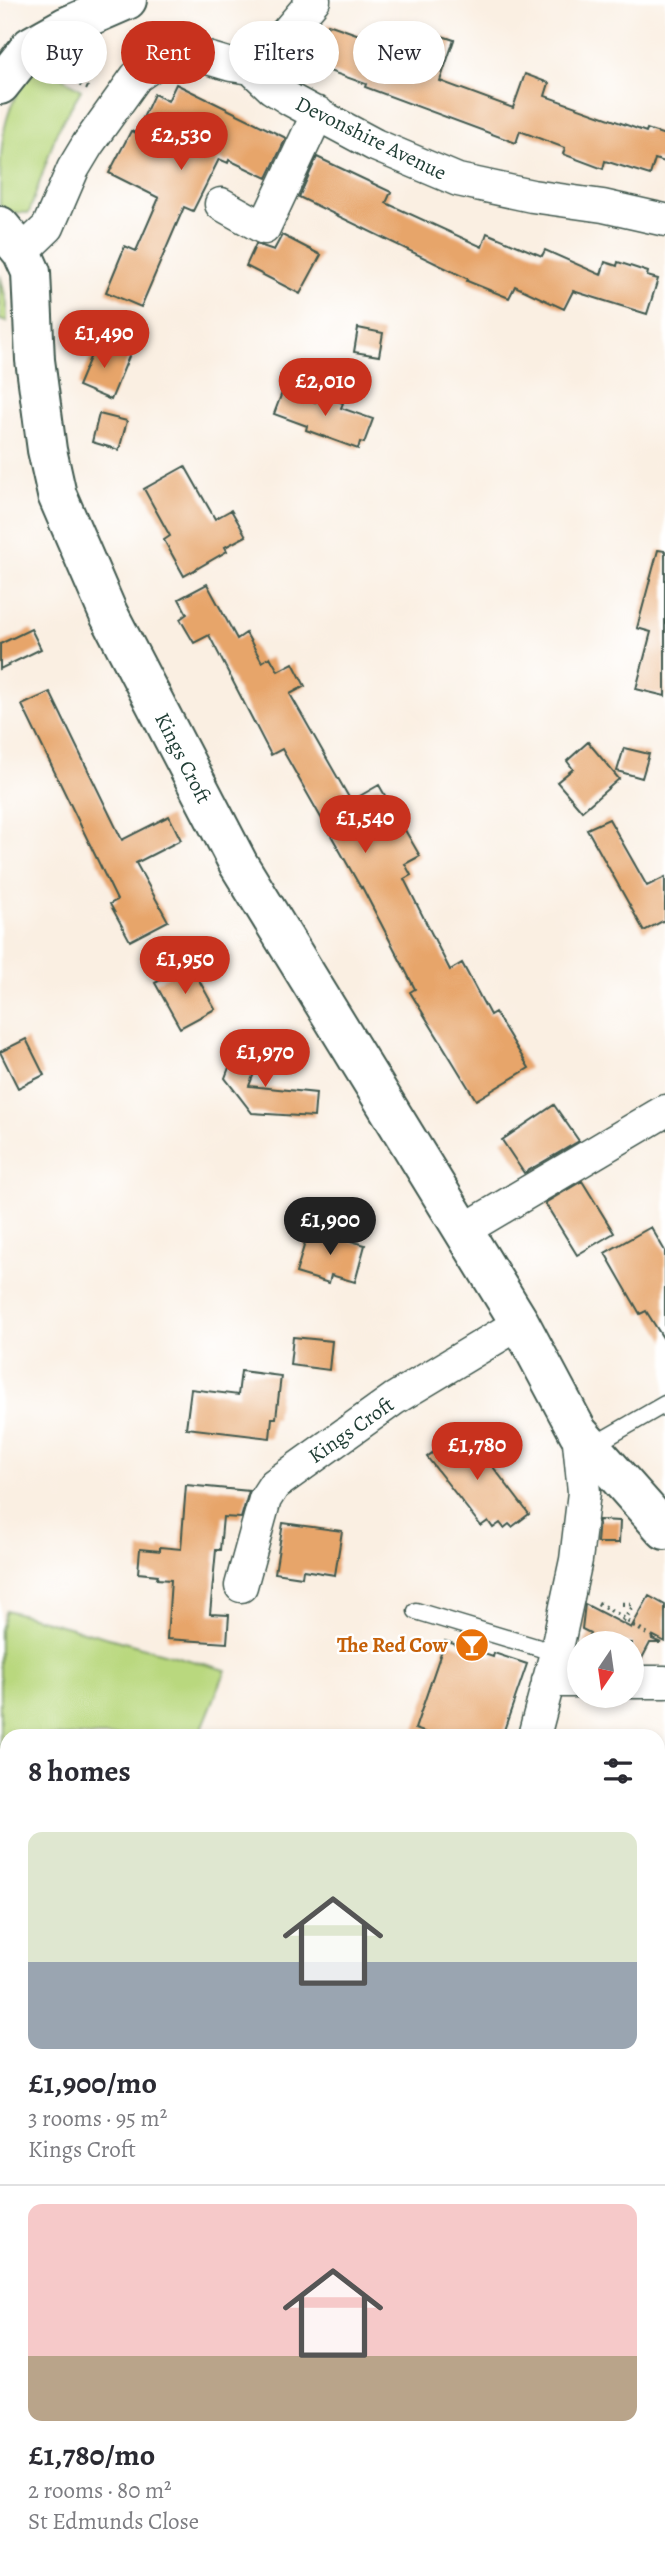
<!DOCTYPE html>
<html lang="en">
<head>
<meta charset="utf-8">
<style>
  :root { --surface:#fff; --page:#f7f7f7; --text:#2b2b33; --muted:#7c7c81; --line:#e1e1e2; --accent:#c8321e }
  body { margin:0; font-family:Alegreya,serif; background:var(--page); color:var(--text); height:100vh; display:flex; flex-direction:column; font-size:26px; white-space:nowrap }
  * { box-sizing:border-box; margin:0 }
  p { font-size:23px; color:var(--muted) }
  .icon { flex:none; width:38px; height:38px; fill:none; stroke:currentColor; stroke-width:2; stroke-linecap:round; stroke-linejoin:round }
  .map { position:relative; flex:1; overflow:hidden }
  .panel { position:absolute; left:0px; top:1729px; width:665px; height:840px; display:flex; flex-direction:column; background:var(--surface); border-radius:21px 21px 0 0; box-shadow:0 4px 10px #0003 }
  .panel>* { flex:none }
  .banner { position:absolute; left:21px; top:21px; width:623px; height:63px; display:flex; gap:14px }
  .needle { width:46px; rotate:193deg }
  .tools { position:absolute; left:567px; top:1631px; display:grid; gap:14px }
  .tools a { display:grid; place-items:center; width:77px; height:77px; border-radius:50%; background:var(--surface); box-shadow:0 4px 10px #0003; font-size:35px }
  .price { position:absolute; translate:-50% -60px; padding:0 16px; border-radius:24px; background:var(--accent); color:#fff; font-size:23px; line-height:46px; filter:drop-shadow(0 2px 4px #0008) }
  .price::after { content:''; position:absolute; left:50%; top:42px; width:21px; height:16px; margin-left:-10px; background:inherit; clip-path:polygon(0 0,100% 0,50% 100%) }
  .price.current { background:#222; color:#fff }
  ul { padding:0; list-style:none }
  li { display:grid; align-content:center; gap:14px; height:371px; padding:0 28px }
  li+li { border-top:2px solid var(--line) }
  li span { display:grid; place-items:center; height:217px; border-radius:14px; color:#555 }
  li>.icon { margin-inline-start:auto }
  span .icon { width:126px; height:126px; fill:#fffc; stroke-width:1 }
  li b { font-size:30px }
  h2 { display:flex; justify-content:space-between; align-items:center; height:84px; padding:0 28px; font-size:30px }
  .tag { padding:0 24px; border-radius:32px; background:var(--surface); box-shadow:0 4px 10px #0003; font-size:24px; line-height:63px }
  .tag.current { background:var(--accent); color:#fff }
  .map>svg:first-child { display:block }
  .green { fill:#b9d87e; stroke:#6c8a59; stroke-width:2 }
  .forest { fill:#92b86d; stroke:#587a50; stroke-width:2 }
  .building { fill:#e7a56b }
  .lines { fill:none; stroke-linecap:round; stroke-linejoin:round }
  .service-casing { stroke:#40584e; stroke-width:19 }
  .minor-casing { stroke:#40584e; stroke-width:35 }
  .tertiary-casing { stroke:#40584e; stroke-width:42 }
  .trunk-casing { stroke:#40584e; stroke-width:42 }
  .path { stroke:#40584e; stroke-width:4.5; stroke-dasharray:2 5; stroke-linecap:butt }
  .service { stroke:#fff; stroke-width:16 }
  .minor { stroke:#fff; stroke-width:32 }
  .tertiary { stroke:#fff; stroke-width:38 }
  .trunk { stroke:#fff; stroke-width:38 }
  .labels { text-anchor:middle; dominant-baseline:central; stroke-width:5; stroke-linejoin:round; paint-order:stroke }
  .street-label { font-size:21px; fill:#1f3d34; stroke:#fff }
  .food-label { font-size:21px; font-weight:bold; fill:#c56008; stroke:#fff; text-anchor:end }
</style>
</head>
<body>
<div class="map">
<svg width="665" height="2569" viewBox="0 0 665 2569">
  <rect width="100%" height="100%" fill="#fff"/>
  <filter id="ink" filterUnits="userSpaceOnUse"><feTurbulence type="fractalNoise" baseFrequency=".0143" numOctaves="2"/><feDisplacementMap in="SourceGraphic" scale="14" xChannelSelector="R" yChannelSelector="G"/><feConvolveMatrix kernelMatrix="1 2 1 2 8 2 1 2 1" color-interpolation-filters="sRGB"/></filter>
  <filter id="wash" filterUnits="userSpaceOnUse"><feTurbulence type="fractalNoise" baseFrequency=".00686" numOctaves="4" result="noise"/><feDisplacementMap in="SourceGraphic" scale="28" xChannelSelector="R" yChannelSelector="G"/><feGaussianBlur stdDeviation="1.57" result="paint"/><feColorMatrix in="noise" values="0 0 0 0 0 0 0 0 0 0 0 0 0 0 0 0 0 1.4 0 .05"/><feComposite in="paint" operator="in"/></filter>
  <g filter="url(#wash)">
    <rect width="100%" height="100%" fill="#faefe2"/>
    <path class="green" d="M39,62L81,90L57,131L29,213L7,212L0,205C0,145 0,106 39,62Z
      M0,275L7,303V322L0,320Z
      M6,1610L226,1670L199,1736H7V1847H0V1630Z"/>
    <path class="forest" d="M109,2562H172L173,2569H107Z
      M316,2562H508L506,2569H320Z
      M557,2562H653L649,2569H558Z"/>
    <g id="blocks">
      <path class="building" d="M328,24L419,56L427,31L454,40L440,81L513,108L525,74L549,83L545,96L646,132L647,129L665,135V162L655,159L650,175L605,161L603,169L563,154L565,148L520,131L516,143L365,87L366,84L329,71L332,62L316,56Z
        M176,84L286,138L267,178L229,160L228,163L219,159L193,211L184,207L141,307L106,292L125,246L136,251L159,198L109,173L131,131L136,133L154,94L168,101Z
        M317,157L391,192L386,203L482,247L487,233L542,256L545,250L601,275L605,262L617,266L618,262L648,272L647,276L658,279L647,314L573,291L564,309L515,286L509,298L467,281L468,279L299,197Z
        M282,235L321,255L300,294L246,266L256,244L274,250Z
        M358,328L383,333L379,356L354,352Z
        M97,341L130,354L111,400L78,386Z
        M283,390L315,402L318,394L343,403L341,408L373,419L364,443L360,442L358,449L306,430L307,426L274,414Z
        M99,414L127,421L119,450L92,442Z
        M185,466L215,519L231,510L246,536L225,547L227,551L184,576L164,540L170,536L144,489Z
        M658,550L665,551V696L636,689L651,632L637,628Z
        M207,584L237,639L246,633L262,662L270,657L278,671L293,663L305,686L290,694L351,801L379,785L420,856L405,864L411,875L404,879L450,970L462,963L490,1015L495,1012L529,1068L476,1100L410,992L415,989L362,887L361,888L282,749L271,755L209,635L194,643L180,619L187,614L179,599Z
        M31,629L41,649L0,669V644Z
        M50,692L122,840L169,816L181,840L136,863L168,921L130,941L110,904L117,900L22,705Z
        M588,742L619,779L582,811L557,782L573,769L567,761Z
        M624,748L649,754L642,778L617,771Z
        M609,819L647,886L665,877V920L644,931L587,829Z
        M190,964L215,1009L180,1028L155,983Z
        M26,1039L44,1075L18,1088L0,1052Z
        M238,1044L263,1051L249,1086L316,1093L314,1117L252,1113L225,1078Z
        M554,1105L579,1141L524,1173L502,1140Z
        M582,1181L614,1233L577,1255L545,1203Z
        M651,1227L665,1251V1341L646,1311L640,1314L605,1253Z
        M309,1229L365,1245L355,1282L331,1275L329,1283L296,1273Z
        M293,1337L332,1341L329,1370L290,1365Z
        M241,1371L281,1376L276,1418H272L270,1438L186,1428L191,1389L238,1395Z
        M464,1429L529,1514L512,1527L509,1524L504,1528L500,1523L493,1528L488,1521L481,1526L427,1457Z
        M186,1485L249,1491L241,1518L223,1517L220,1550H216L210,1614L229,1615L227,1643L167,1639L171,1580L157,1579L158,1575L138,1573L140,1549L160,1551V1547L181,1549Z
        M599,1520L620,1521L619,1543H597Z
        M283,1523L342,1531L335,1575L303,1570L302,1577L275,1573Z
        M649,1596L665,1605V1642L654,1636L652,1639L661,1643H650L639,1664H632V1643H584L590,1633L582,1629L585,1604L631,1628Z
        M445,1641L493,1657L494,1653L527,1664L502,1736H435L415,1729Z"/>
    </g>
  </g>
  <g filter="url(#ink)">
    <use href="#blocks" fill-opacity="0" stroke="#40584e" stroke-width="2"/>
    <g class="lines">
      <g class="service-casing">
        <path id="service" d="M592,1446L665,1404
          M416,1611L556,1653
          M658,2342L665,2330"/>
      </g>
      <g class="minor-casing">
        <path id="minor" d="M251,68L286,33L314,0
          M221,204L264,228L318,113
          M22,252L48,227L73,169L88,144L136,77L169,54L184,51L231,65L251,68L272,88L291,100L375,145L458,180L532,196L603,206L665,220
          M464,1230L665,1111
          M241,1586L265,1499L274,1485L394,1399L520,1323
          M548,1681H579
          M632,1682H665
          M534,1736L556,1653L576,1560L584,1492L578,1432"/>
      </g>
      <g class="tertiary-casing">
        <path id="tertiary" d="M0,226L22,252L31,272L35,360L47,450L57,495L108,613L239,865L520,1323L578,1432L665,1530
          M658,2200L665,2203
          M0,2282L7,2280"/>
      </g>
      <g class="trunk-casing">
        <path id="trunk" d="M0,85L31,46L65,27L127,0"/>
      </g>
      <path class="path" d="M58,67L81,85L91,90
        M598,1603C619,1614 635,1627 656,1639
        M622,1604H631L633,1607L622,1623
        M0,1867H7"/>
      <use href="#service" class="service"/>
      <use href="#minor" class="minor"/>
      <use href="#tertiary" class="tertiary"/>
      <use href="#trunk" class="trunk"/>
    </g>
  </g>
  <defs>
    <g id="bar-disc" transform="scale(1.75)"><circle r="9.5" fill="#e8710a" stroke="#fff"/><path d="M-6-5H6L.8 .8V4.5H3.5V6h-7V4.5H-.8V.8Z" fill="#fff"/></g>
  </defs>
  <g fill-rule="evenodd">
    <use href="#bar-disc" x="472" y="1645"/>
  </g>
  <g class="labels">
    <g class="street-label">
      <text transform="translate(371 138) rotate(26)">Devonshire Avenue</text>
      <text transform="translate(183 758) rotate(63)">Kings Croft</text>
      <text transform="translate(351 1430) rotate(-35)">Kings Croft</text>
    </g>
    <g class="food-label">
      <text x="448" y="1645">The Red Cow</text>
    </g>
  </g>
</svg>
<div class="tools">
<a><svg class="needle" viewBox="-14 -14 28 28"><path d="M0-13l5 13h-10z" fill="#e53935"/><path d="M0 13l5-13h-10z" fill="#7c7c81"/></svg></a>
</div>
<b class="price" style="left:181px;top:172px">£2,530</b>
<b class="price" style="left:104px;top:370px">£1,490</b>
<b class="price" style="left:325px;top:418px">£2,010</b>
<b class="price" style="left:365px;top:855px">£1,540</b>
<b class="price" style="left:185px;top:996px">£1,950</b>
<b class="price" style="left:265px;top:1089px">£1,970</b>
<b class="price current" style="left:330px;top:1257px">£1,900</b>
<b class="price" style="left:477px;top:1482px">£1,780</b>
<div class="banner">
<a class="tag">Buy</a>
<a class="tag current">Rent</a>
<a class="tag">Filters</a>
<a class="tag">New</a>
</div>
<section class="panel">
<h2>8 homes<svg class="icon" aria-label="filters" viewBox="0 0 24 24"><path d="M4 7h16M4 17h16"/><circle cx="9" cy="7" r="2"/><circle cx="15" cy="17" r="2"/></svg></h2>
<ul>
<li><span style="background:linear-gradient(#dfe7d0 60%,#9aa5b1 0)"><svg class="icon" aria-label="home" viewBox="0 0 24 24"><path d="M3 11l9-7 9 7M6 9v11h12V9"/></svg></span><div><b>£1,900/mo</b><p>3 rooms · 95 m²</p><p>Kings Croft</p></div></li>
<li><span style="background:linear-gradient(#f6c9c9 70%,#b9a48a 0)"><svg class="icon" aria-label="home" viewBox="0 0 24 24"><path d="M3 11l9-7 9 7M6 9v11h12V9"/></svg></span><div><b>£1,780/mo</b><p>2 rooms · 80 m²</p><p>St Edmunds Close</p></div></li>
</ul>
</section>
</div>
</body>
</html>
